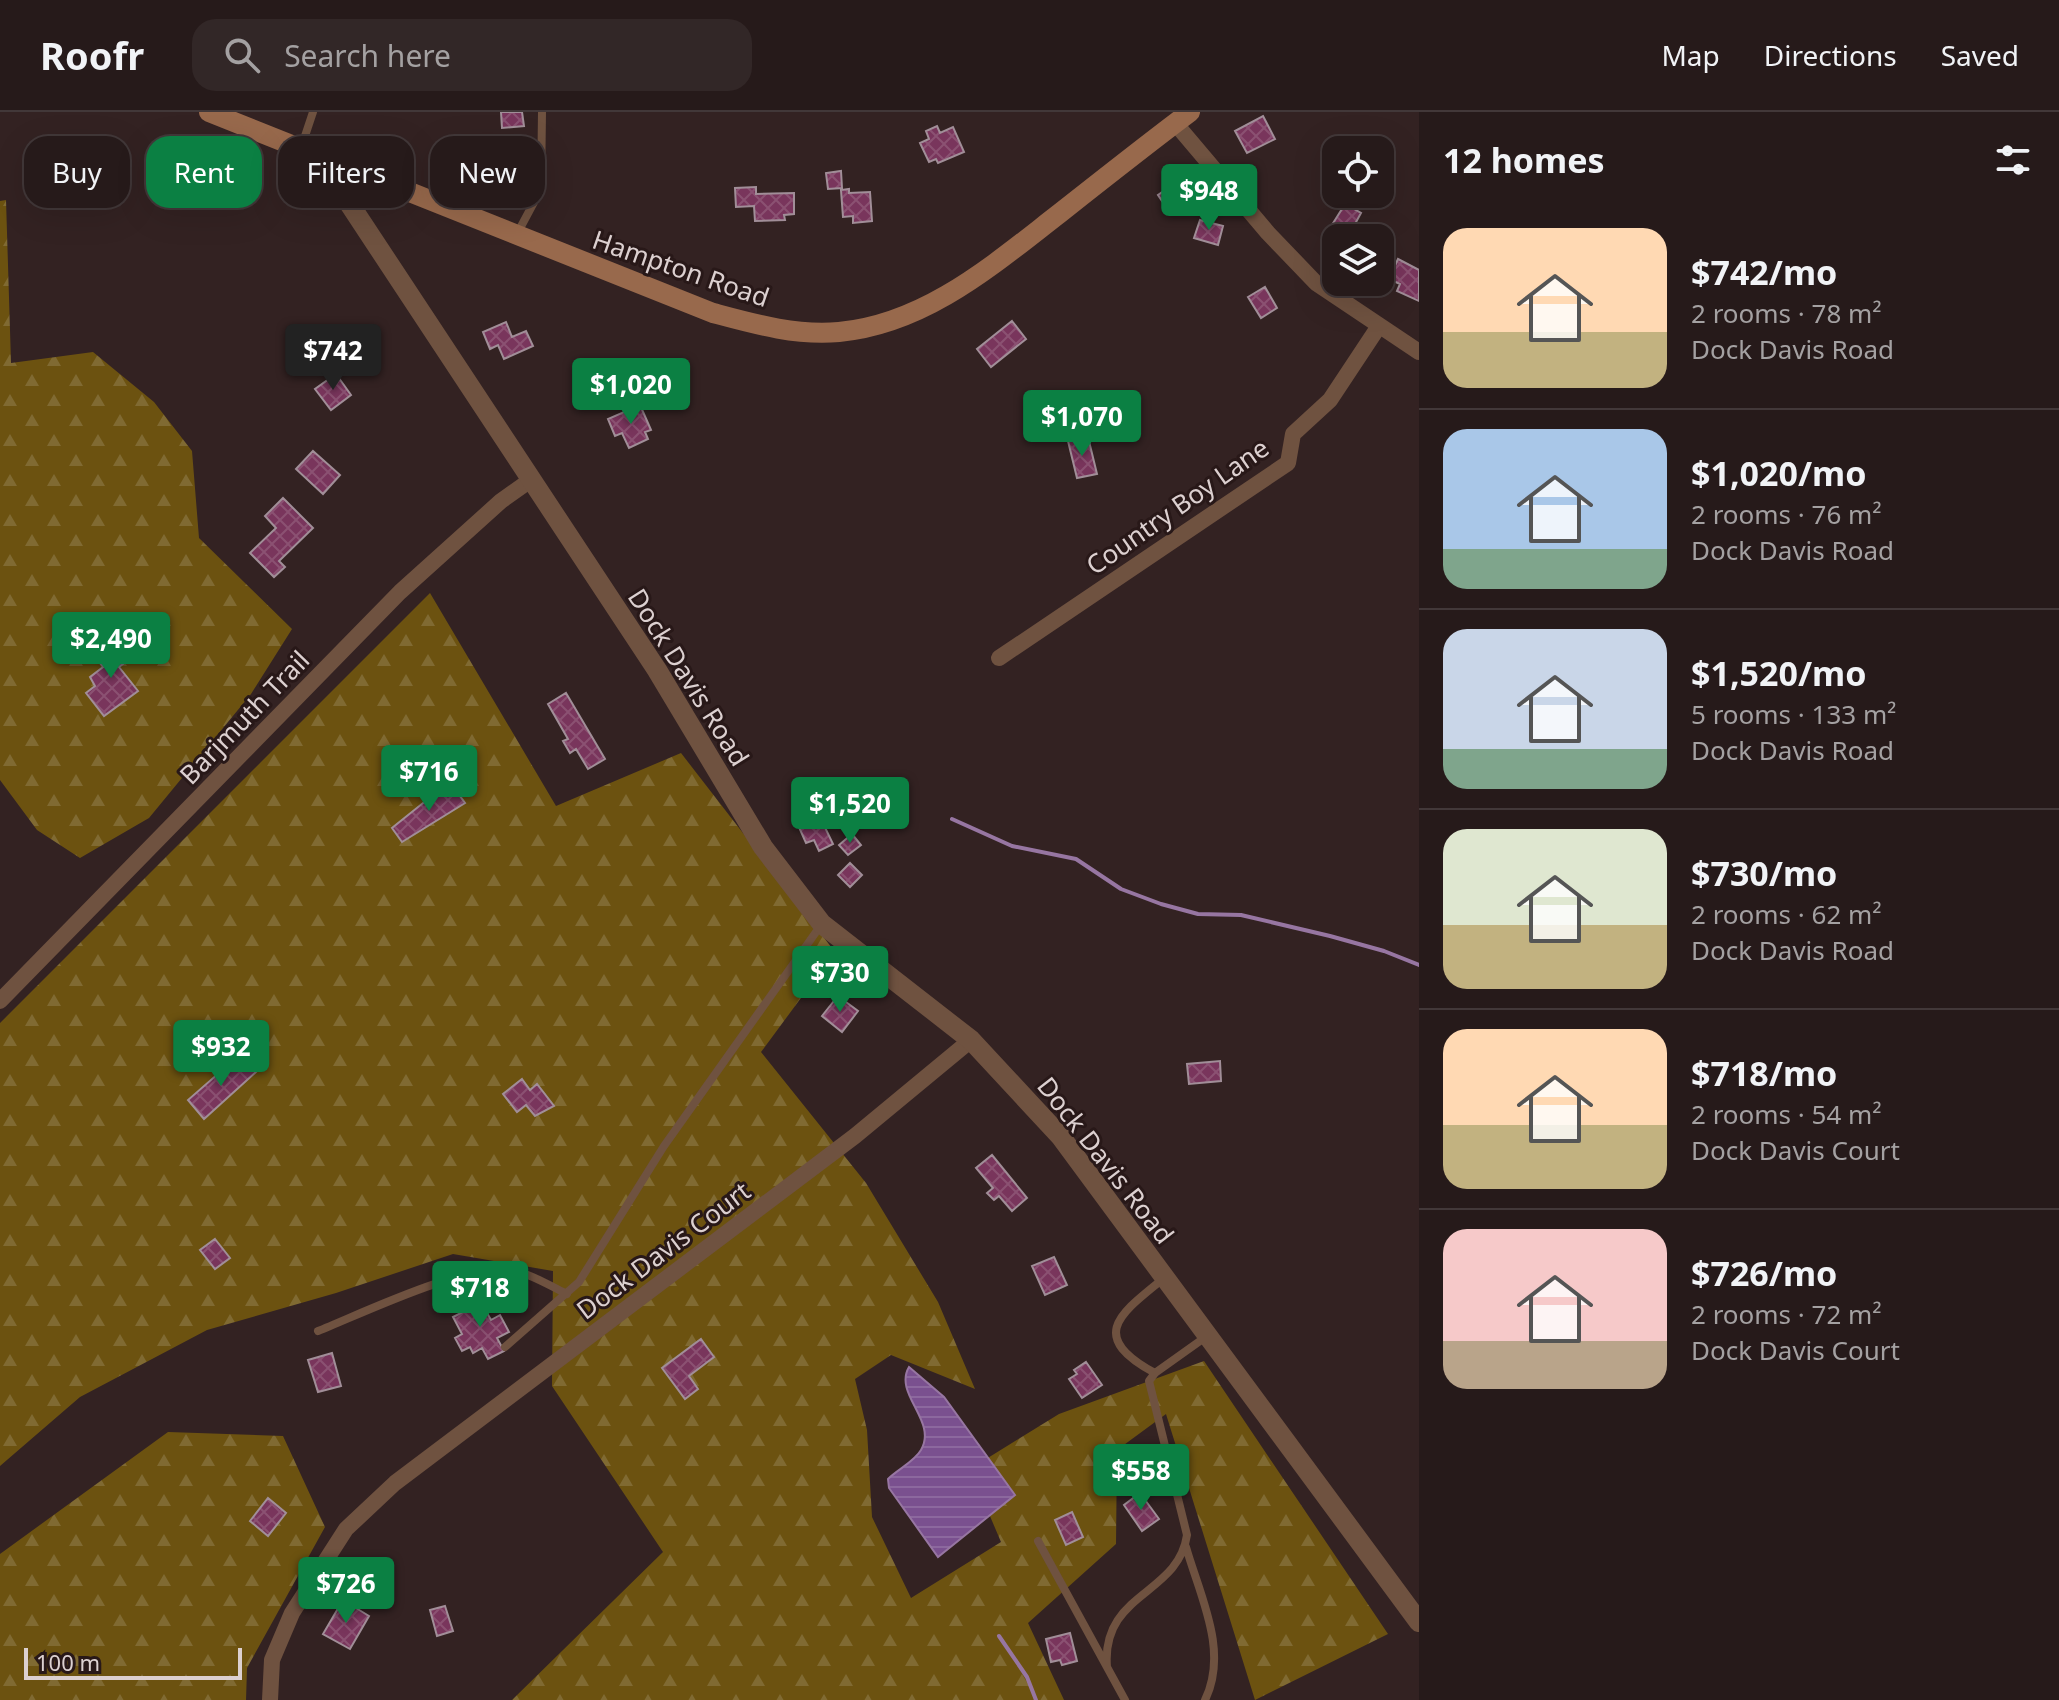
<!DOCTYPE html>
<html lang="en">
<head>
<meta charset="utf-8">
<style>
  :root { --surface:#261a1a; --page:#322727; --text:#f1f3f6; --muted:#a4a1a2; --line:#423839; --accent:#0b8043 }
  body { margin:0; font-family:"Noto Sans",sans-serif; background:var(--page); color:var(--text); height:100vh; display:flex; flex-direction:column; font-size:30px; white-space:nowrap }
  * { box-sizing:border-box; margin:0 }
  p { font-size:26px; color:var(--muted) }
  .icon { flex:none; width:44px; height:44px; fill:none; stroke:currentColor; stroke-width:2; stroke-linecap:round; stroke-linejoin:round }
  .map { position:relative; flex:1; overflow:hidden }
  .drawer { display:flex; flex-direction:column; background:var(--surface); width:640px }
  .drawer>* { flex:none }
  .hud { position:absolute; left:24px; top:24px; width:760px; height:72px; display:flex; gap:16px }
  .fabs { position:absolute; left:1322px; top:24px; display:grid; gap:16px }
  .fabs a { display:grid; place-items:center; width:72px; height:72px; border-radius:16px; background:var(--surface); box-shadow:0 8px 32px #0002,0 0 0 2px var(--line); font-size:40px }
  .scale { position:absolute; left:24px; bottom:20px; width:218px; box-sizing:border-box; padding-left:8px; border:4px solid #dcd0d0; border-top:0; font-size:22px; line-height:28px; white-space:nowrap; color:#dcd0d0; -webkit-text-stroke:6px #281818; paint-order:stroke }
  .price { position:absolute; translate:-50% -68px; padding:0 18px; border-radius:8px; background:var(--accent); color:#fff; font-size:26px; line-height:52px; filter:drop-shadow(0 2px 4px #0008) }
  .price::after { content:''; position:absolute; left:50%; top:48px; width:24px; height:18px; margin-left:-12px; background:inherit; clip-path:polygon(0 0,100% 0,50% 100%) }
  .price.on { background:#222; color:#fff }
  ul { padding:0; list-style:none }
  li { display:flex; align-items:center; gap:24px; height:200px; padding:0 24px }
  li+li { border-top:2px solid var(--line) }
  li span { display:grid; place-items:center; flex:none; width:224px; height:160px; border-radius:24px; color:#555 }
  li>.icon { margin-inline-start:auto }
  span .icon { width:96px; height:96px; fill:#fffc; stroke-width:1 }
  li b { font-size:34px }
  h2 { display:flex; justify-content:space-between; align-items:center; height:96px; padding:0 24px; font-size:34px }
  .tag { padding:0 28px; border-radius:24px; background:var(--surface); box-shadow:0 8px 32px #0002,0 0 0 2px var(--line); font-size:28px; line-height:72px }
  .tag.on { background:var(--accent); color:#fff }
  header { display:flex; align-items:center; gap:48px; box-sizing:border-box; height:112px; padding:0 40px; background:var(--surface); border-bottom:2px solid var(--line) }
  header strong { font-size:38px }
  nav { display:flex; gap:44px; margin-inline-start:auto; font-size:28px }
  .search { width:560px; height:72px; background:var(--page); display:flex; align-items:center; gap:20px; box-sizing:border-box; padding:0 28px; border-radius:24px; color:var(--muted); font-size:30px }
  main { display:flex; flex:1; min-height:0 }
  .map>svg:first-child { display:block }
  .forest { fill:url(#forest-firs) }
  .water { fill:url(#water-rules); stroke:#9776a2; stroke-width:2 }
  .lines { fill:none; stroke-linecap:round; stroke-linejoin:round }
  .stream { stroke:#9776a2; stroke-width:4 }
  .building { fill:url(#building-cross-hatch); stroke:#a18e98; stroke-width:2 }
  .service { stroke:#6f5240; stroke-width:8 }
  .minor { stroke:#6f5240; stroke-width:16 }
  .tertiary { stroke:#6f5240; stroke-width:20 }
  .secondary { stroke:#98694c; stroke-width:20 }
  .labels { text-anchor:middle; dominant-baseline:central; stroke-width:6; stroke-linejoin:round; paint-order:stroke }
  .street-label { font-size:26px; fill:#dcd0d0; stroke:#281818 }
</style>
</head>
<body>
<header>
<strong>Roofr</strong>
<div class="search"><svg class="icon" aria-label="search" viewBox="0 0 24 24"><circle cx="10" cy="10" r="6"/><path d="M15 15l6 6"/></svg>Search here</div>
<nav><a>Map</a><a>Directions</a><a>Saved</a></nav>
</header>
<main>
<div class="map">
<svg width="1419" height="1588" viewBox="0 0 1419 1588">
  <defs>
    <pattern id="forest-firs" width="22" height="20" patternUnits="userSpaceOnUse" patternTransform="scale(2)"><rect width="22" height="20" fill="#6c5210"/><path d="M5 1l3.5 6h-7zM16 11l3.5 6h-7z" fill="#806a32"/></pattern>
    <pattern id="water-rules" width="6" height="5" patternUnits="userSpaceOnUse" patternTransform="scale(2)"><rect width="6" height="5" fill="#7a508f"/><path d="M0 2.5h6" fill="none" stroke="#8c689e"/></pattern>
    <pattern id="building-cross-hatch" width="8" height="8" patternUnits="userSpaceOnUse" patternTransform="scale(2)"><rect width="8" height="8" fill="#79355c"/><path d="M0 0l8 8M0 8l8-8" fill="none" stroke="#8b5172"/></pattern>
  </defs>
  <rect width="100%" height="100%" fill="#322"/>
  <path class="forest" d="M6,88L11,251L93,240L154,290L192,339L199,426L292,517L251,582L149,706L80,746L37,718L0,668V89Z
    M430,481L556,694L681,641L835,840L761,940L866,1071L938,1190L975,1277L891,1243L855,1267L867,1318L872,1405L911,1486L1001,1430L970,1357L1059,1302L1204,1249L1388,1522L1255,1588L1166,1302L1117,1338L1116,1432L1028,1511L1064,1588H512L663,1440L552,1274L553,1159L453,1142L336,1181L207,1218L80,1285L0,1354V911Z
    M168,1320L283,1324L325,1415L247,1556L246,1588H0V1442Z"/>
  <path class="water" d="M909,1255L944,1285L1015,1383L938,1445L889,1376L888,1367C897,1358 915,1349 921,1338C938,1309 893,1282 909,1255Z"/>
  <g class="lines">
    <path class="stream" d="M952,707L1012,734L1076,747L1121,777L1161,792L1198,802L1241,803L1330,824L1384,839L1419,853
      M999,1524L1027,1565L1036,1588"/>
  </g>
  <path class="building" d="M501,0H522L524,14L502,16Z
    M1263,4L1275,27L1247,41L1235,19Z
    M937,14L940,21L953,15L964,40L938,51L936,47L929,50L920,31L929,27L926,19Z
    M841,59L842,76L828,77L826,61Z
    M1178,69L1190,88L1170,101L1158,83Z
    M756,75V82L794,81V102L784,103L785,108L755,109L754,94L736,95L735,76Z
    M849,77V81L870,80L872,109L853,111V104L843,105L841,78Z
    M1345,92L1361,101L1349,123L1332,113Z
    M1200,108L1223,114L1218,133L1194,126Z
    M1398,147L1419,158V189L1397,179L1400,172L1389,167Z
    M1265,175L1277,196L1261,206L1248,185Z
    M1012,209L1026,227L991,255L977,237Z
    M506,210L512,225L526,219L533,234L504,247L498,233L490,237L483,220Z
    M336,262L351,283L331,298L315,277Z
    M640,293L651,318L645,320L648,327L629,336L622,321L615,324L608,307Z
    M1088,325L1097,362L1077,366L1068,329Z
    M313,339L340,363L323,382L296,357Z
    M283,386L313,416L279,449L285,455L274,465L250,441L276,416L265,404Z
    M118,528L131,546L119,555L138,579L104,604L86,581L95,574L90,565L103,555L96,546Z
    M566,581L605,647L588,657L576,637L570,641L563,629L568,627L548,592Z
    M452,673L465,691L402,730L392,716L433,683L435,685Z
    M819,703L833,732L819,739L814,728L806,731L798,713Z
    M852,722L861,733L848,743L839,733Z
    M850,751L862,763L850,775L838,763Z
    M838,884L858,899L842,920L822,904Z
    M244,946L256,960L204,1007L188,988L228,953L231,956Z
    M1220,949L1221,969L1189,972L1187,952Z
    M522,967L530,978L537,972L554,994L535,1004L526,993L517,1000L503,982Z
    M992,1043L1027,1086L1012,1099L999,1084L994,1088L987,1081L993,1076L976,1056Z
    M215,1127L230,1146L215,1157L200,1138Z
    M1054,1145L1067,1173L1045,1183L1032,1154Z
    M483,1184L490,1197L486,1199L491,1208L500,1203L509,1220L497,1226L504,1239L488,1247L482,1236L473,1241L470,1235L462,1239L455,1226L462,1222L453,1205L463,1200L460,1196Z
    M701,1227L714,1245L689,1264L698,1277L685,1287L662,1256Z
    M332,1241L341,1274L318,1280L308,1248Z
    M1086,1250L1102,1273L1082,1286L1069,1267L1077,1262L1074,1258Z
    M1140,1381L1159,1407L1142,1419L1124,1393Z
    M268,1386L286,1401L268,1424L250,1409Z
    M1072,1400L1083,1425L1066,1433L1055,1408Z
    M343,1488L369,1504L350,1537L323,1522Z
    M445,1494L453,1519L437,1524L430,1498Z
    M1070,1521L1077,1549L1062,1553L1060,1548L1051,1550L1046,1527Z"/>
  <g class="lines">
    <path class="service" d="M301,36L313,0
      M517,122L541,77L542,0
      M318,1219C363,1201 464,1152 510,1158C529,1161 549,1173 567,1182
      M505,1235L579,1170L664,1034L821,813
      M1155,1261C1086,1224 1121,1201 1164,1166
      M1038,1429L1125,1588
      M1186,1435C1200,1484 1229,1539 1205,1588
      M1107,1555C1101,1480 1178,1484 1187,1423L1149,1269L1155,1261L1207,1224"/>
    <path class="minor" d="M1175,11L1268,121L1316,171L1419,240
      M999,546L1288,351L1293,322L1330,288L1379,214
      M0,889L400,480L501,389L532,367
      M270,1588L272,1548L292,1501L346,1417L395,1371L855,1024L971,928"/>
    <path class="tertiary" d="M334,49L335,70L657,558L763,735L822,812L971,928L1061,1025L1419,1510"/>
    <path class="secondary" d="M209,0L713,201C754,212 796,224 839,220C926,212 994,152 1060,101C1103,67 1146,33 1190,0"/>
  </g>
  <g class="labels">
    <g class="street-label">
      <text transform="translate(681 156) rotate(19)">Hampton Road</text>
      <text transform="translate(1177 394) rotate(-35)">Country Boy Lane</text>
      <text transform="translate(689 565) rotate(58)">Dock Davis Road</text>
      <text transform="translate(244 605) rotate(-46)">Barjmuth Trail</text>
      <text transform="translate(1106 1048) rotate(52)">Dock Davis Road</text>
      <text transform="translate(663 1138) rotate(-37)">Dock Davis Court</text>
    </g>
  </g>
</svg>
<div class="fabs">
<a><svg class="icon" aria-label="locate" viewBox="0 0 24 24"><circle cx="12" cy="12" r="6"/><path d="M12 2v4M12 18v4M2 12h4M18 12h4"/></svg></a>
<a><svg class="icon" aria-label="layers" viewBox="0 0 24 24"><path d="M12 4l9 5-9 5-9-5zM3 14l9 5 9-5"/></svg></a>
</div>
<div class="scale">100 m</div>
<b class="price" style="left:1209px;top:120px">$948</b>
<b class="price on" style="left:333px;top:280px">$742</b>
<b class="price" style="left:631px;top:314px">$1,020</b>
<b class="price" style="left:1082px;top:346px">$1,070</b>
<b class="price" style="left:111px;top:568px">$2,490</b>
<b class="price" style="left:429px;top:701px">$716</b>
<b class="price" style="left:850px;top:733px">$1,520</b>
<b class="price" style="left:840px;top:902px">$730</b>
<b class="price" style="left:221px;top:976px">$932</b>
<b class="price" style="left:480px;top:1217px">$718</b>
<b class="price" style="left:1141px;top:1400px">$558</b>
<b class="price" style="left:346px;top:1513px">$726</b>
<div class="hud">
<a class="tag">Buy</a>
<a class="tag on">Rent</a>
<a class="tag">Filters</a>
<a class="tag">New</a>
</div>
</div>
<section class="drawer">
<h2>12 homes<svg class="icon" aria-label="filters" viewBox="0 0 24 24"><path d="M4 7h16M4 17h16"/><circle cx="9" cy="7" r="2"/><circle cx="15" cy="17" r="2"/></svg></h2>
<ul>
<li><span style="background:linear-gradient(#ffd9b3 65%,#c2b280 0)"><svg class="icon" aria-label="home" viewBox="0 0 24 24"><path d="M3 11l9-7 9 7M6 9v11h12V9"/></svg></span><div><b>$742/mo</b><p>2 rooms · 78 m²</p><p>Dock Davis Road</p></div></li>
<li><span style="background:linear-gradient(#a9c7e8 75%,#7fa58c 0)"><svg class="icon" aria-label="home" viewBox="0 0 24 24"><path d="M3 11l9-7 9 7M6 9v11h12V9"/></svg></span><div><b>$1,020/mo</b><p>2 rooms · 76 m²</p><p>Dock Davis Road</p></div></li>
<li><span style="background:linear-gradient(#c9d6e8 75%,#7fa58c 0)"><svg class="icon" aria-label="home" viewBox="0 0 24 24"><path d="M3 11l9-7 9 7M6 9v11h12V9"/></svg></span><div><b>$1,520/mo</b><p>5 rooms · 133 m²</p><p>Dock Davis Road</p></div></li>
<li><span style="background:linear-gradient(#dfe7d0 60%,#c2b280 0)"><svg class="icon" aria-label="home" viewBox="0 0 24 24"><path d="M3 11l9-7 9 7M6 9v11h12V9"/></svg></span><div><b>$730/mo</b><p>2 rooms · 62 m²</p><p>Dock Davis Road</p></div></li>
<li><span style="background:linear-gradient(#ffd9b3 60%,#c2b280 0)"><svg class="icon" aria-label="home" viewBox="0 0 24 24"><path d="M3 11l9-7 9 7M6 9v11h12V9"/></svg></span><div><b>$718/mo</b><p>2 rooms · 54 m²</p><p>Dock Davis Court</p></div></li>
<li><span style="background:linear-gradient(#f6c9c9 70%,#b9a48a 0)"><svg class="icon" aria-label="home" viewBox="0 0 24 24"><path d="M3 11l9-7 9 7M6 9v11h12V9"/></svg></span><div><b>$726/mo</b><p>2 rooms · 72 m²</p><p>Dock Davis Court</p></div></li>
</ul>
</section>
</main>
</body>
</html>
